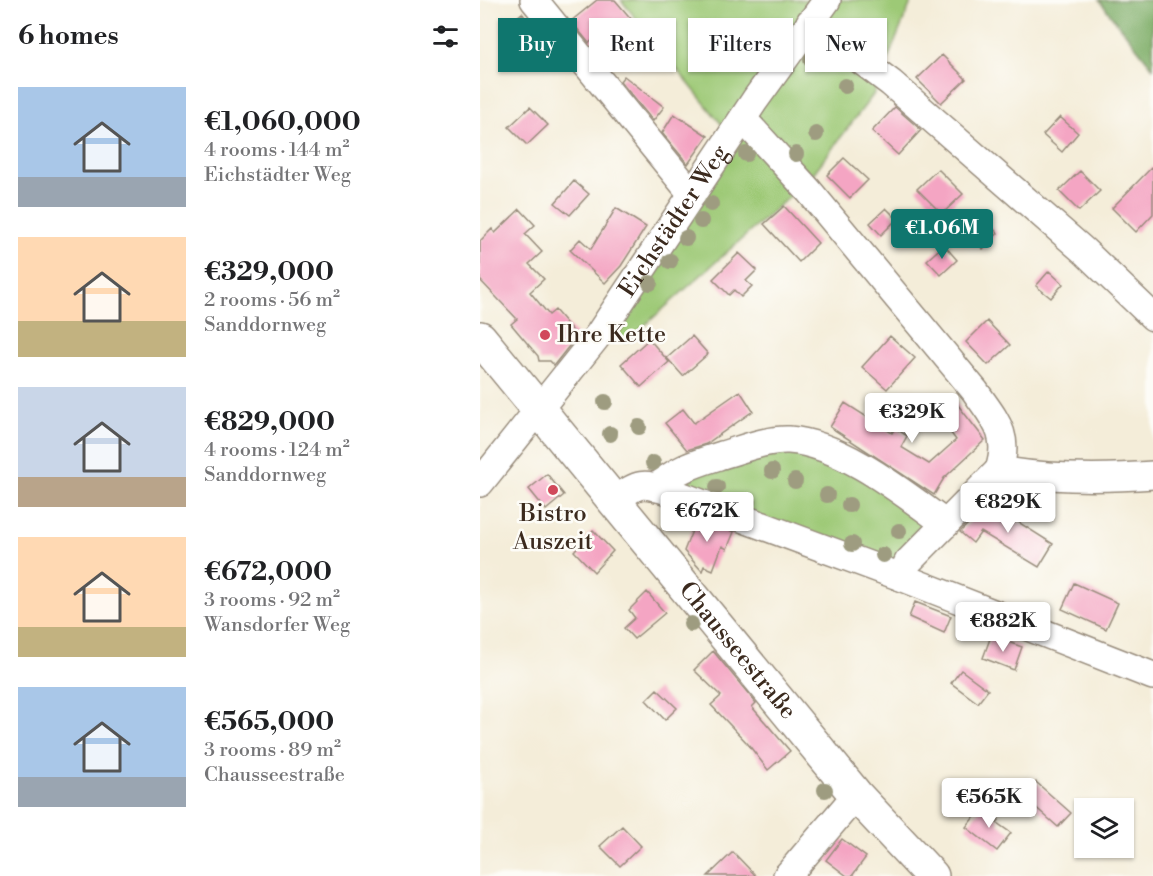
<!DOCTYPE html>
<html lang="en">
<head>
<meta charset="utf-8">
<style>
  :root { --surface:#fff; --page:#f6f6f6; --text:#202124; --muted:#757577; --accent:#0f766e }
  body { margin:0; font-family:"Libre Bodoni",serif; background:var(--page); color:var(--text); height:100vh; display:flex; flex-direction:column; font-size:22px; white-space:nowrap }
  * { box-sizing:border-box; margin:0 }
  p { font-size:20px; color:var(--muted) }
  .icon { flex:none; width:33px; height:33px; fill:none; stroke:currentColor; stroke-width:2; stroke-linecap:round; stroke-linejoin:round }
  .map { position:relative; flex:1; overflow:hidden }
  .drawer { display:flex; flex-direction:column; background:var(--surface); width:480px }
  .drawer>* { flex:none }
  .top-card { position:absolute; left:18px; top:18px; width:564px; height:54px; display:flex; gap:12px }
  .fabs { position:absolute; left:594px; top:798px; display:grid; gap:12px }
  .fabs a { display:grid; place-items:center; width:60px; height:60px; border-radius:0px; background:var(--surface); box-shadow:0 2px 4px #0004; font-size:30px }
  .price { position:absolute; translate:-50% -51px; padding:0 14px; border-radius:6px; background:#fff; color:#222; font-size:20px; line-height:39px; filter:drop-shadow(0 2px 3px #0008) }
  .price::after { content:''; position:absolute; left:50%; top:36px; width:18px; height:14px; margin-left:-9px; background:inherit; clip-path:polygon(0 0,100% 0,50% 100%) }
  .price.active { background:var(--accent); color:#fff }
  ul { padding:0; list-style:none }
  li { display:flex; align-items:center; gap:18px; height:150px; padding:0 18px }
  li span { display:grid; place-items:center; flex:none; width:168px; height:120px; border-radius:0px; color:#555 }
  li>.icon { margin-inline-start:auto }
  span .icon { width:72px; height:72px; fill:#fffc; stroke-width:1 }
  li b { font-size:26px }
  h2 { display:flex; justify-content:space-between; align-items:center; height:72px; padding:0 18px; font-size:26px }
  .pill { padding:0 21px; border-radius:0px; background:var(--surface); box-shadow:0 2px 4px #0004; font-size:21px; line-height:54px }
  .pill.active { background:var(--accent); color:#fff }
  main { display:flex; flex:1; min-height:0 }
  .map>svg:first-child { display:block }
  .green { fill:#9dc976; stroke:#6c7a4a; stroke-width:1.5 }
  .forest { fill:#7ead67; stroke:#5c6c42; stroke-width:1.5 }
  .building { fill:#f4a5c3 }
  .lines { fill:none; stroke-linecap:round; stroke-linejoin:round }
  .minor-casing { stroke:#988c7c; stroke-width:30 }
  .major-casing { stroke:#988c7c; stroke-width:36 }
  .minor { stroke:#fff; stroke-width:27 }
  .major { stroke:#fff; stroke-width:33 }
  .tree { fill:#9e9c80 }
  .poi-dot { fill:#d1495b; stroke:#fdfcf7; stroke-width:2 }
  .labels { text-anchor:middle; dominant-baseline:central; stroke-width:5; stroke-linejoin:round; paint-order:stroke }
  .street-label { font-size:24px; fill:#3b2a1e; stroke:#fdfcf7 }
  .poi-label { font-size:24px; fill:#3b2a1e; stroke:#fdfcf7; text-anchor:start }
</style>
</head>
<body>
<main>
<section class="drawer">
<h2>6 homes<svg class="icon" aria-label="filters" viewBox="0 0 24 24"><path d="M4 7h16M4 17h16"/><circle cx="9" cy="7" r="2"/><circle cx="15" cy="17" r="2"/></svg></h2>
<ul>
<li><span style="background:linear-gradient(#a9c7e8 75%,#9aa5b1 0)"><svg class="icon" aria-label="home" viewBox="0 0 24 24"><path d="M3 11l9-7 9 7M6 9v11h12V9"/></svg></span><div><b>€1,060,000</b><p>4 rooms · 144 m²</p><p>Eichstädter Weg</p></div></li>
<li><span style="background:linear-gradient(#ffd9b3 70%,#c2b280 0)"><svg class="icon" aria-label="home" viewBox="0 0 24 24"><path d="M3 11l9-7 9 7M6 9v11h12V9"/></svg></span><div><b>€329,000</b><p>2 rooms · 56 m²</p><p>Sanddornweg</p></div></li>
<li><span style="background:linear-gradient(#c9d6e8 75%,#b9a48a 0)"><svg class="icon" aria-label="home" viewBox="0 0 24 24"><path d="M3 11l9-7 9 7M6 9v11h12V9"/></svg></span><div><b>€829,000</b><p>4 rooms · 124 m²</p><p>Sanddornweg</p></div></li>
<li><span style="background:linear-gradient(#ffd9b3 75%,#c2b280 0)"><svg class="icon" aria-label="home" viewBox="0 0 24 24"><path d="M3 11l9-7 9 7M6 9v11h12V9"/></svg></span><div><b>€672,000</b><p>3 rooms · 92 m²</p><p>Wansdorfer Weg</p></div></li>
<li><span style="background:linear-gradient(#a9c7e8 75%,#9aa5b1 0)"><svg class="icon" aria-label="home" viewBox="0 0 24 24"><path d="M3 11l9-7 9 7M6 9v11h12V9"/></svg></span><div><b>€565,000</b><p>3 rooms · 89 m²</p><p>Chausseestraße</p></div></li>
</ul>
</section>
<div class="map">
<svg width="673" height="876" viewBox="0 0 673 876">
  <rect width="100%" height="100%" fill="#fdfcf7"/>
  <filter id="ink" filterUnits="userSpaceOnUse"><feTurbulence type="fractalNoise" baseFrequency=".0167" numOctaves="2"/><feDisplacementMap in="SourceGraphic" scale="12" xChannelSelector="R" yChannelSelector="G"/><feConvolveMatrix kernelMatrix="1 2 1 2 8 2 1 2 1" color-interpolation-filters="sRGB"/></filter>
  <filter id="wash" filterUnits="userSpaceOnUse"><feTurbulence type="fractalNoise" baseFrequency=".008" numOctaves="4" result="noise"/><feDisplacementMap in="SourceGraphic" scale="24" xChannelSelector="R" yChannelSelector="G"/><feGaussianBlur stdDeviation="1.35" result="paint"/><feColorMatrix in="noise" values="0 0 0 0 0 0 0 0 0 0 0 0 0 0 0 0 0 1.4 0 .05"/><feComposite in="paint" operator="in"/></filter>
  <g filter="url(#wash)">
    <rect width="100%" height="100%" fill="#f4edd9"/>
    <path class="green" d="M141,0H432L393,95L329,179L146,342L131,329L243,126Z
      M324,448L448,515L411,564L190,484L224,467Z"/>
    <path class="forest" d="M619,0H673V68Z"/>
    <g id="blocks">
      <path class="building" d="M117,0H135L171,42L156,56L131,26L109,43L91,21Z
        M42,13L60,37L39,53L21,30Z
        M462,55L486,79L461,103L437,79Z
        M144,76L184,107L173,121L140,81Z
        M50,107L68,125L47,145L29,127Z
        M415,107L441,130L418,155L392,131Z
        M194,114L228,136L208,164L182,133Z
        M580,117L598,133L582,152L563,135Z
        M364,158L388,180L370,198L347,175Z
        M673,166V214L656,232L632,208Z
        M458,169L483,194L462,214L437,189Z
        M600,171L620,191L599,211L579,191Z
        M94,181L109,194L90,215L75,203Z
        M304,206L338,243L319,262L284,224Z
        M136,208L166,227L141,266L125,283L90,250L100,239L111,249Z
        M406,208L417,219L401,235L390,223Z
        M40,209L55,225L45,234L62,252L49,264L64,279L50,292L69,315L75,310L97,336L74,365L70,361H59L58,356L31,324L37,319L0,280V241L12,229L15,233Z
        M503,220L518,233L503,249L489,236Z
        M464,245L477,260L461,275L447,260Z
        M259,253L277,270L266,281L272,286L261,297L254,290L249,295L233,279Z
        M569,271L583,284L571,298L556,286Z
        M507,321L530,345L508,365L486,342Z
        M212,336L228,354L203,376L187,358Z
        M410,336L435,358L407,389L382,367Z
        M169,339L189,362L161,387L141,364Z
        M260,391L273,411L226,444L207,450L185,423L203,409L214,423Z
        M471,396L505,440L464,478L454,495L350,427L365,403L412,433L415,428L427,436L421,447L449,464L476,440L454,410Z
        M67,474L84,495L66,510L49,489Z
        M511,501L530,517L573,544L559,567L501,532L493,543L480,532Z
        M217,518L254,532L247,549L242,546L233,570L224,566L222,571L204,551Z
        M113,530L133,551L114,572L94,551Z
        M594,583L638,603L626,629L582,609Z
        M167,592L185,613L154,639L144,628L155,618L149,610Z
        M435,602L471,616L464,633L429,617Z
        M511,636L542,647L534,670L503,658Z
        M233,651L276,703L272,707L310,751L288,770L268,744L231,705L241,696L214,670Z
        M481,670L508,690L498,703L471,683Z
        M177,689L197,708L185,720L166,700Z
        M556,782L591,813L578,827L543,796Z
        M502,807L519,820L517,823L531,833L517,851L486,827Z
        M142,826L161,846L140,866L120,846Z
        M362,839L386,857L372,876H367L346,860Z
        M253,852L276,876H228Z"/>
    </g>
  </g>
  <g filter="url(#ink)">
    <use href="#blocks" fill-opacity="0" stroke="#988c7c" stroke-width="1.5"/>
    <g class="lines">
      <g class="minor-casing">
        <g id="minor">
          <path d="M54,0L212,194"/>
          <path d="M330,22L411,83L604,251L673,317"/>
          <path d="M263,119L329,191L495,391C514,419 531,434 519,470"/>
          <path id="s1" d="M0,483L119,334L275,100L347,0"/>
          <path d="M177,488C192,470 220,462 242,455C263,449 287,439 309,440C363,444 423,493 466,524"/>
          <path d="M135,500C163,480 163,483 194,493L421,577L673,676"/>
          <path d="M421,577L428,562L519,470C571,479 621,479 673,475"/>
          <path d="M307,876L376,795"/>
        </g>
      </g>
      <g class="major-casing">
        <g id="major">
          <path id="s2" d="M0,338L376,795L452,876"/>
        </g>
      </g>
      <use href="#minor" class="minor"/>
      <use href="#major" class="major"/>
    </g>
    <g class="tree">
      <circle cx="331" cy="60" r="8"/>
      <circle cx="365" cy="86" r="8"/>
      <circle cx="336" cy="134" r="8"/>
      <circle cx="266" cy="154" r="8"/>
      <circle cx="316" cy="154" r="8"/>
      <circle cx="231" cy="204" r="8"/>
      <circle cx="221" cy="221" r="8"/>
      <circle cx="206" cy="238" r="8"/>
      <circle cx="190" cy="261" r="8"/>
      <circle cx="170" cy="283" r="8"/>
      <circle cx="125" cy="402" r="8"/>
      <circle cx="159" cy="427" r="8"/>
      <circle cx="130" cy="434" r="8"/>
      <circle cx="173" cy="463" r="8"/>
      <circle cx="292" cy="471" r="8"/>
      <circle cx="315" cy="481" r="8"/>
      <circle cx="237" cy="487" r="8"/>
      <circle cx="347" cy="495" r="8"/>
      <circle cx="268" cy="501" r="8"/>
      <circle cx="369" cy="505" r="8"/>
      <circle cx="419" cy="531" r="8"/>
      <circle cx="372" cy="544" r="8"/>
      <circle cx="403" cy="555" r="8"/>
      <circle cx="211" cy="624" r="8"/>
      <circle cx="345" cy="790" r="8"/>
    </g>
  </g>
  <g class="poi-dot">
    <circle cx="65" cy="335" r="6"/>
    <circle cx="73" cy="490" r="6"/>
  </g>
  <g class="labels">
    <g class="street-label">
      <text stroke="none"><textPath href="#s1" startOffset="326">Eichstädter Weg</textPath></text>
      <text stroke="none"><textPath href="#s2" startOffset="405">Chausseestraße</textPath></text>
    </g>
    <g class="poi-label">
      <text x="77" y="335">Ihre Kette</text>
      <text x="73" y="514" text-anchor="middle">Bistro<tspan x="73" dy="28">Auszeit</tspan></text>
    </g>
  </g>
</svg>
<div class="fabs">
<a><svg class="icon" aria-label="layers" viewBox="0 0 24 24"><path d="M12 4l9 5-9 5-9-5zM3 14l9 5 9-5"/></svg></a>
</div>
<b class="price active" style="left:462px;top:260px">€1.06M</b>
<b class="price" style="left:432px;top:444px">€329K</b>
<b class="price" style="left:528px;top:534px">€829K</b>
<b class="price" style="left:227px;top:543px">€672K</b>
<b class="price" style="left:523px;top:653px">€882K</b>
<b class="price" style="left:509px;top:829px">€565K</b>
<div class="top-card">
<a class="pill active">Buy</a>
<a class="pill">Rent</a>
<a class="pill">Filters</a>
<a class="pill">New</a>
</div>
</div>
</main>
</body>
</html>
